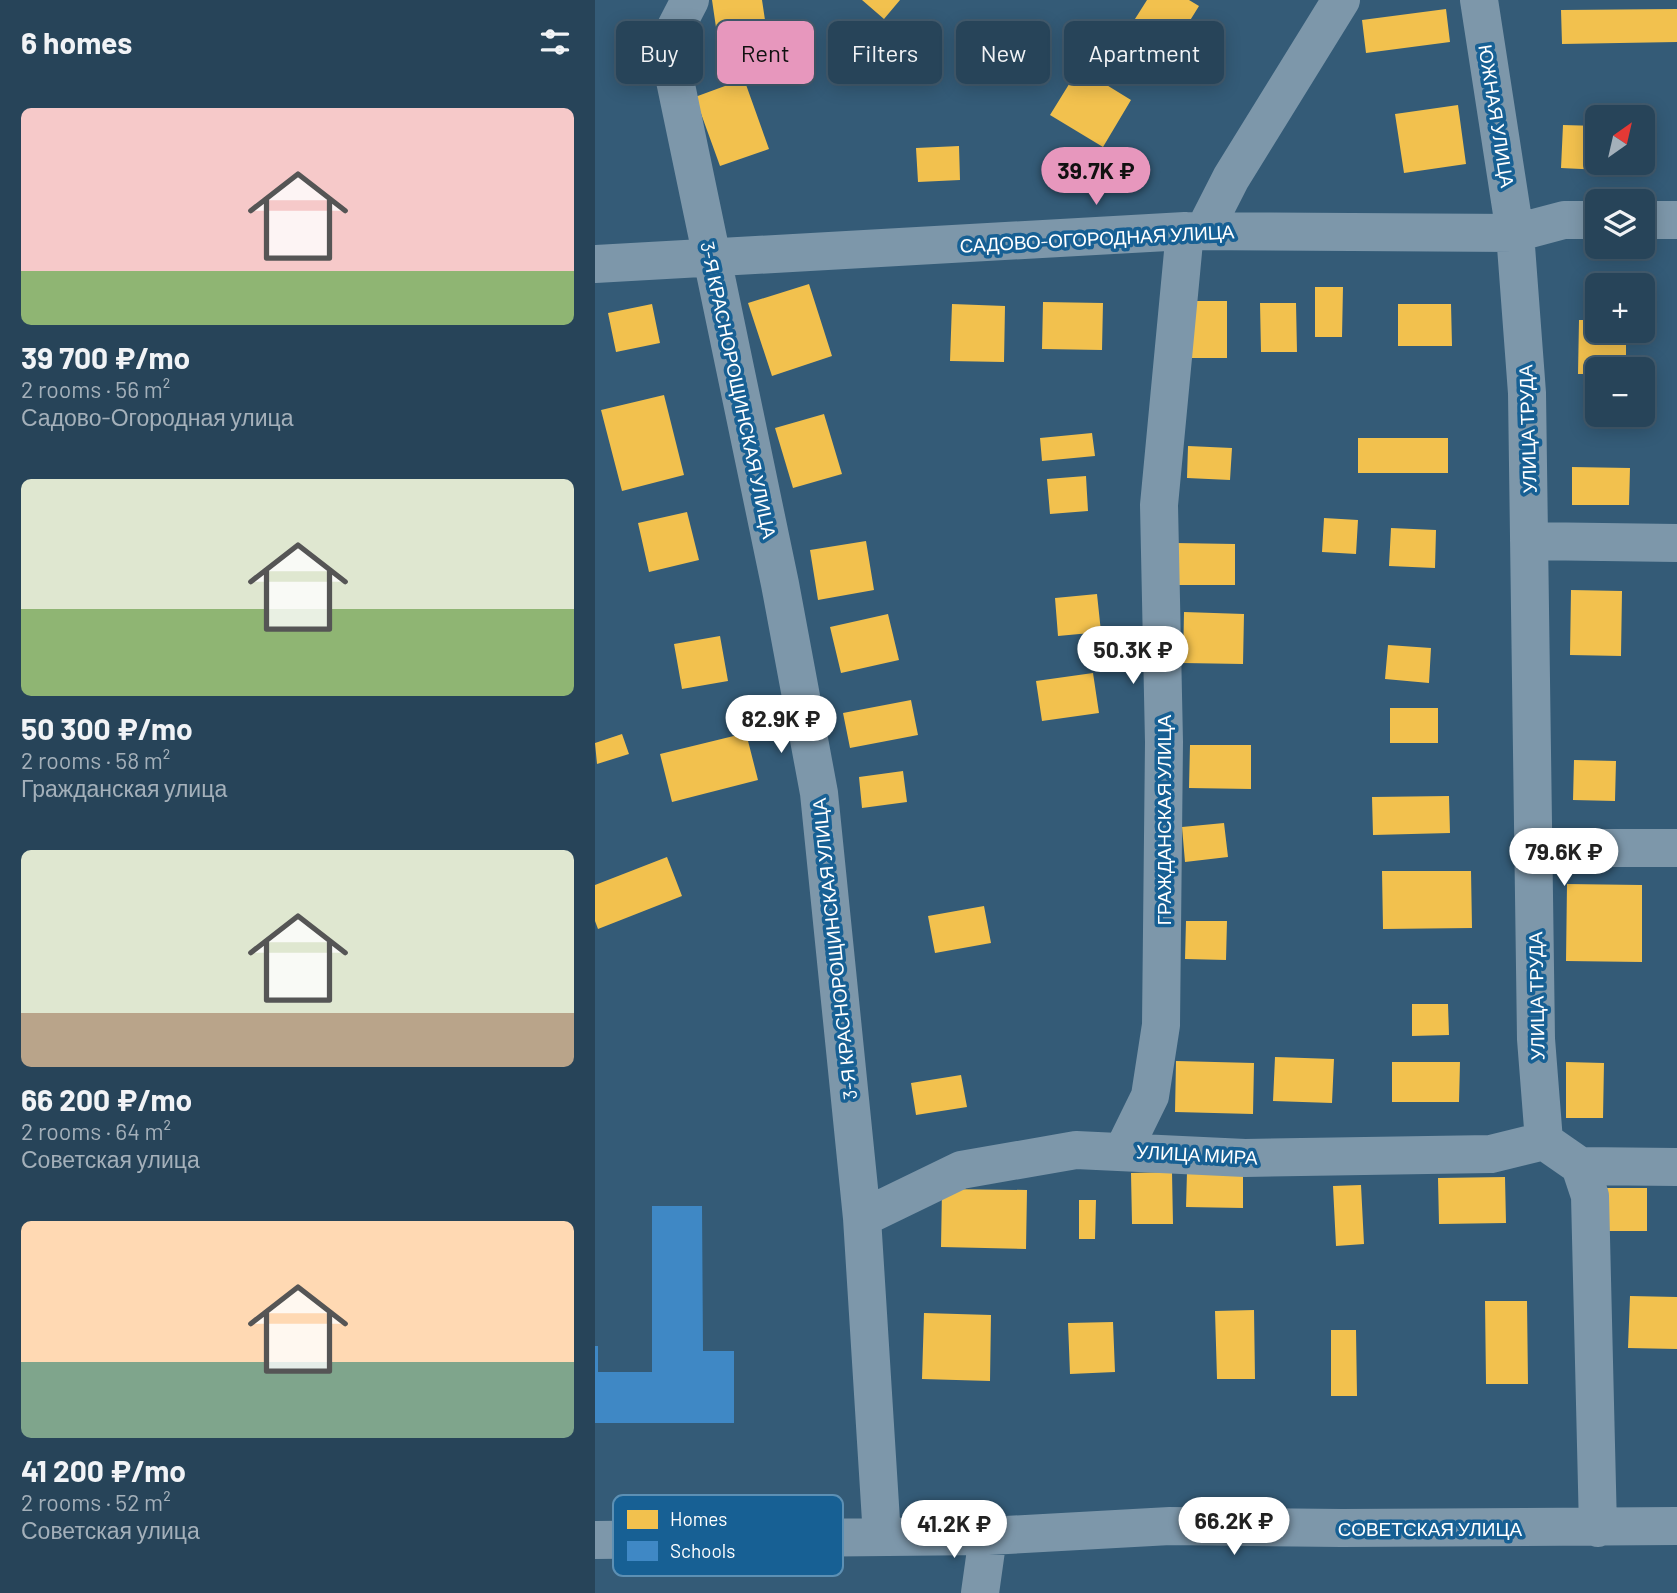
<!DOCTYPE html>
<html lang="en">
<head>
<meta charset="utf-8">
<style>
  :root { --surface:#274459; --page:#334e62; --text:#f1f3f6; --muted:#a4b0ba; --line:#435c6f; --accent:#e797bd }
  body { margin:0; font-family:Barlow,sans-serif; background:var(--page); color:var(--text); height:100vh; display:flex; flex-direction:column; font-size:26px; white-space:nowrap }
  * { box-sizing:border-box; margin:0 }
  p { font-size:23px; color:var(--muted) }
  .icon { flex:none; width:38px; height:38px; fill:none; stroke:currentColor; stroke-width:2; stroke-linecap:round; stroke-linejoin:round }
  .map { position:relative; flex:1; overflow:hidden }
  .sheet { display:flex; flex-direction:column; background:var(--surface); width:595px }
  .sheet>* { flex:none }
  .guide { position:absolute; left:21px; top:21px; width:665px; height:63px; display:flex; gap:14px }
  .needle { width:46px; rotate:34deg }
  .fabs { position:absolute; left:990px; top:105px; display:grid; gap:14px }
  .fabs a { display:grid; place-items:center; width:70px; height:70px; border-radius:10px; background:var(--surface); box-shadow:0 4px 18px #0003,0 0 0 2px var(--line); font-size:35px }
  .price { position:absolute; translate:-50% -60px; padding:0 16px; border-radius:24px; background:#fff; color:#222; font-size:23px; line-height:46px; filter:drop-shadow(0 2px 4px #0008) }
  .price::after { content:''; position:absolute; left:50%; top:42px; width:21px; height:16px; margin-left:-10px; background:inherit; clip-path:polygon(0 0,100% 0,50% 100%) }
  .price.on { background:var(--accent); color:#111 }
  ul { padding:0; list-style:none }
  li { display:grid; align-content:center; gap:14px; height:371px; padding:0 21px }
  li span { display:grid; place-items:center; height:217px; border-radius:10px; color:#555 }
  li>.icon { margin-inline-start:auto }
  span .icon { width:126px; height:126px; fill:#fffc; stroke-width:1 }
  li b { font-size:30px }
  h2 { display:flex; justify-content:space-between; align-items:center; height:84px; padding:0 21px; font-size:30px }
  .chip { padding:0 24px; border-radius:10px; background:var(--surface); box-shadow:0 4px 18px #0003,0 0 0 2px var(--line); font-size:24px; line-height:63px }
  .chip.on { background:var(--accent); color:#111 }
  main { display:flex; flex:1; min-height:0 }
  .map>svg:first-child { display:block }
  .homes { fill:#f2c14e }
  .schools { fill:#3f88c5 }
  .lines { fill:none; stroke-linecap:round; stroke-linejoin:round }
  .minor { stroke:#7d97aa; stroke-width:38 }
  .labels { text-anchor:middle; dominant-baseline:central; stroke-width:7; stroke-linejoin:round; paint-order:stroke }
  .street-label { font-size:19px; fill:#fff; stroke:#176094 }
  .key { fill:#176094; stroke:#5d90b4; stroke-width:2 }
  .key-label { font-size:19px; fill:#fff }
</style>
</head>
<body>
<main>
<section class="sheet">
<h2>6 homes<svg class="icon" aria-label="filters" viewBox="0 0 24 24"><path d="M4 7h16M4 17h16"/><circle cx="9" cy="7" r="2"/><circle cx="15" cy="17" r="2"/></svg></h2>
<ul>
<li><span style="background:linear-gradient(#f6c9c9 75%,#8fb573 0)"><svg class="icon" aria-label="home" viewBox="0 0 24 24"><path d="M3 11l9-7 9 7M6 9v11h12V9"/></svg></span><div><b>39 700 ₽/mo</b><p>2 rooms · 56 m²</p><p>Садово-Огородная улица</p></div></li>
<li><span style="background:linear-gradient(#dfe7d0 60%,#8fb573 0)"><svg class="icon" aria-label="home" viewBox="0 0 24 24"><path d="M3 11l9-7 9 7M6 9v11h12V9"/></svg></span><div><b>50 300 ₽/mo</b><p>2 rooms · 58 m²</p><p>Гражданская улица</p></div></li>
<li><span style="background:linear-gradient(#dfe7d0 75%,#b9a48a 0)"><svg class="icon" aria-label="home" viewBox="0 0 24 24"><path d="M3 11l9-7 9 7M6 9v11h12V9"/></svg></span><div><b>66 200 ₽/mo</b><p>2 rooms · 64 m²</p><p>Советская улица</p></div></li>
<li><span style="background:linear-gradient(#ffd9b3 65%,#7fa58c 0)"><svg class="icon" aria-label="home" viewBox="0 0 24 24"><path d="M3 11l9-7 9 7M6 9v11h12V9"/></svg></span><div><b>41 200 ₽/mo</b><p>2 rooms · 52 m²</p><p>Советская улица</p></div></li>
</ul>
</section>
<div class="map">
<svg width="1082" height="1593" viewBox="0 0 1082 1593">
  <rect width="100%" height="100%" fill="#345b77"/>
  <path class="homes" d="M117,0H167L173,40L124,48Z
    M267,0H305L289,19Z
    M552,0H594L604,6L573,56L533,30Z
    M851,9L855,42L771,53L767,20Z
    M1082,9V42L967,44L966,10Z
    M484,68L536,100L508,147L455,115Z
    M149,79L174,149L125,166L100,97Z
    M863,105L871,164L809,173L800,114Z
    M968,125L1003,126V163H1048V172L966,168Z
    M364,146L365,180L323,182L321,148Z
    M214,284L237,356L177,376L153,303Z
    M720,287H748L747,337H720Z
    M596,301H632V358H595Z
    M448,302L508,303L507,350L447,349Z
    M665,303H701L702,352H666Z
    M57,304L65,343L21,352L13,313Z
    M357,304L410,306L409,362L355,361Z
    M803,304H856L857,346H803Z
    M984,320H1003V331H1031V369H1003V374H983Z
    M69,395L89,475L27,491L6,410Z
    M229,414L247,474L198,488L180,428Z
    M497,433L500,456L447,461L445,438Z
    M763,438H853V473H763Z
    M593,446L637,448L635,480L592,478Z
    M977,467L1035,468L1034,505H977Z
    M491,476L493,511L455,514L452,479Z
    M92,512L104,560L54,572L43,523Z
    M729,518L763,520L761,554L727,552Z
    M796,528L841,530L840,568L794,566Z
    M271,541L279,590L223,600L215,550Z
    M580,543L640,544V585H580Z
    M976,590L1027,591L1026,656L975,655Z
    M502,594L506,632L463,636L460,598Z
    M589,612L649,614L648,664L588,663Z
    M293,614L304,660L246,673L235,627Z
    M125,636L133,681L87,689L79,644Z
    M793,645L836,648L834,683L790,679Z
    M498,673L504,713L447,721L441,681Z
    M316,700L323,735L255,748L248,713Z
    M795,708H843V743H795Z
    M151,733L163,780L77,802L65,754Z
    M27,734L34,754L2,764L0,743Z
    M595,745H656V789L594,788Z
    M979,760L1021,761L1020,801L978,800Z
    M308,771L312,802L267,808L264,777Z
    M854,796L855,833L778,835L777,797Z
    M629,823L633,857L590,862L587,827Z
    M72,857L87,896L3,929L0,921V885Z
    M787,871H876L877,928L788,929Z
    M972,884L1047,885V962L971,961Z
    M389,906L396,943L340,953L333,916Z
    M591,921H632L631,960L590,959Z
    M817,1004H853L854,1035L817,1036Z
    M680,1057L739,1059L737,1103L678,1101Z
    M581,1061L659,1063L658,1114L580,1112Z
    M797,1062H865L864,1102H797Z
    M971,1062L1009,1063L1008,1118H971Z
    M366,1075L372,1107L321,1115L316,1083Z
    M577,1172L578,1224H537L536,1173Z
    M592,1172L648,1174V1208L591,1207Z
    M910,1177L911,1223L844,1224L843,1178Z
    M766,1185L769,1244L741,1246L738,1186Z
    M1010,1188H1052V1231H1009Z
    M347,1189L432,1190L431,1249L346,1247Z
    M484,1200H501L500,1239H484Z
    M1035,1296L1082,1297V1349L1033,1348Z
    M890,1301H932L933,1384H891Z
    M659,1310L660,1379H622L620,1311Z
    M329,1313L396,1315L395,1381L327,1379Z
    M518,1322L520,1372L475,1374L473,1323Z
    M736,1330H761L762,1396H736Z"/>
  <path class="schools" d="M57,1206H107L108,1351H139V1423H0V1346H3V1372H57Z"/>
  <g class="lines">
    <path class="minor" d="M95,0L79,31L77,66L185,584L224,793L267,1218L287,1537
      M884,0L920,233L932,393L941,1039L949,1141L985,1166L995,1196L1003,1528
      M1048,220H1082
      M609,231L636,178L746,0
      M0,264L590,231L920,233L969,220H1003
      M934,541L1082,543
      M939,848H1082
      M528,1151L555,1096L566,1025L569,742L564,505L590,231
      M985,1166L1082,1167
      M267,1218L366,1170L481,1150L650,1158L896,1154L949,1141
      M0,1540L393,1536L575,1526L747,1528L1082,1526
      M385,1593L393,1536"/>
  </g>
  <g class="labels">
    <g class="street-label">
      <text transform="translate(902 116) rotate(81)">ЮЖНАЯ УЛИЦА</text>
      <text transform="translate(502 238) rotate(-3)">САДОВО-ОГОРОДНАЯ УЛИЦА</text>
      <text transform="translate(144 390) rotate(78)">3-Я КРАСНОРОЩИНСКАЯ УЛИЦА</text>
      <text transform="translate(932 429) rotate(-92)">УЛИЦА ТРУДА</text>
      <text transform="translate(568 820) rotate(-90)">ГРАЖДАНСКАЯ УЛИЦА</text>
      <text transform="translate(239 949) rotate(-96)">3-Я КРАСНОРОЩИНСКАЯ УЛИЦА</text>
      <text transform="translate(941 996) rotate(-91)">УЛИЦА ТРУДА</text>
      <text transform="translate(602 1154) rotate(3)">УЛИЦА МИРА</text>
      <text x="835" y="1528">СОВЕТСКАЯ УЛИЦА</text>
    </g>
  </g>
  <rect x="18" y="1495" width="230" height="81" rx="10" class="key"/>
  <rect x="32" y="1510" width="31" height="19" fill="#f2c14e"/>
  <rect x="32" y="1541" width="31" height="20" fill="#3f88c5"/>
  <g class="key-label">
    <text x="75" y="1526">Homes</text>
    <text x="75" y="1558">Schools</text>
  </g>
</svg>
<div class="fabs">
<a><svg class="needle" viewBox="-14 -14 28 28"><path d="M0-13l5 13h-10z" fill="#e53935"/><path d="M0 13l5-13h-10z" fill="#a4b0ba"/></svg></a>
<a><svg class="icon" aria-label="layers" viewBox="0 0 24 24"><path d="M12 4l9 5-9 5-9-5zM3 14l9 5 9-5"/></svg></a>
<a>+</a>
<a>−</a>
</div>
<b class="price on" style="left:501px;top:207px">39.7K ₽</b>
<b class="price" style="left:538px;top:686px">50.3K ₽</b>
<b class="price" style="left:186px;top:755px">82.9K ₽</b>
<b class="price" style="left:969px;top:888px">79.6K ₽</b>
<b class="price" style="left:639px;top:1557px">66.2K ₽</b>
<b class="price" style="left:359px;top:1560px">41.2K ₽</b>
<div class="guide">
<a class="chip">Buy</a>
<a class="chip on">Rent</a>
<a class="chip">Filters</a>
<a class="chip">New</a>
<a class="chip">Apartment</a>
</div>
</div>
</main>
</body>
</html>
